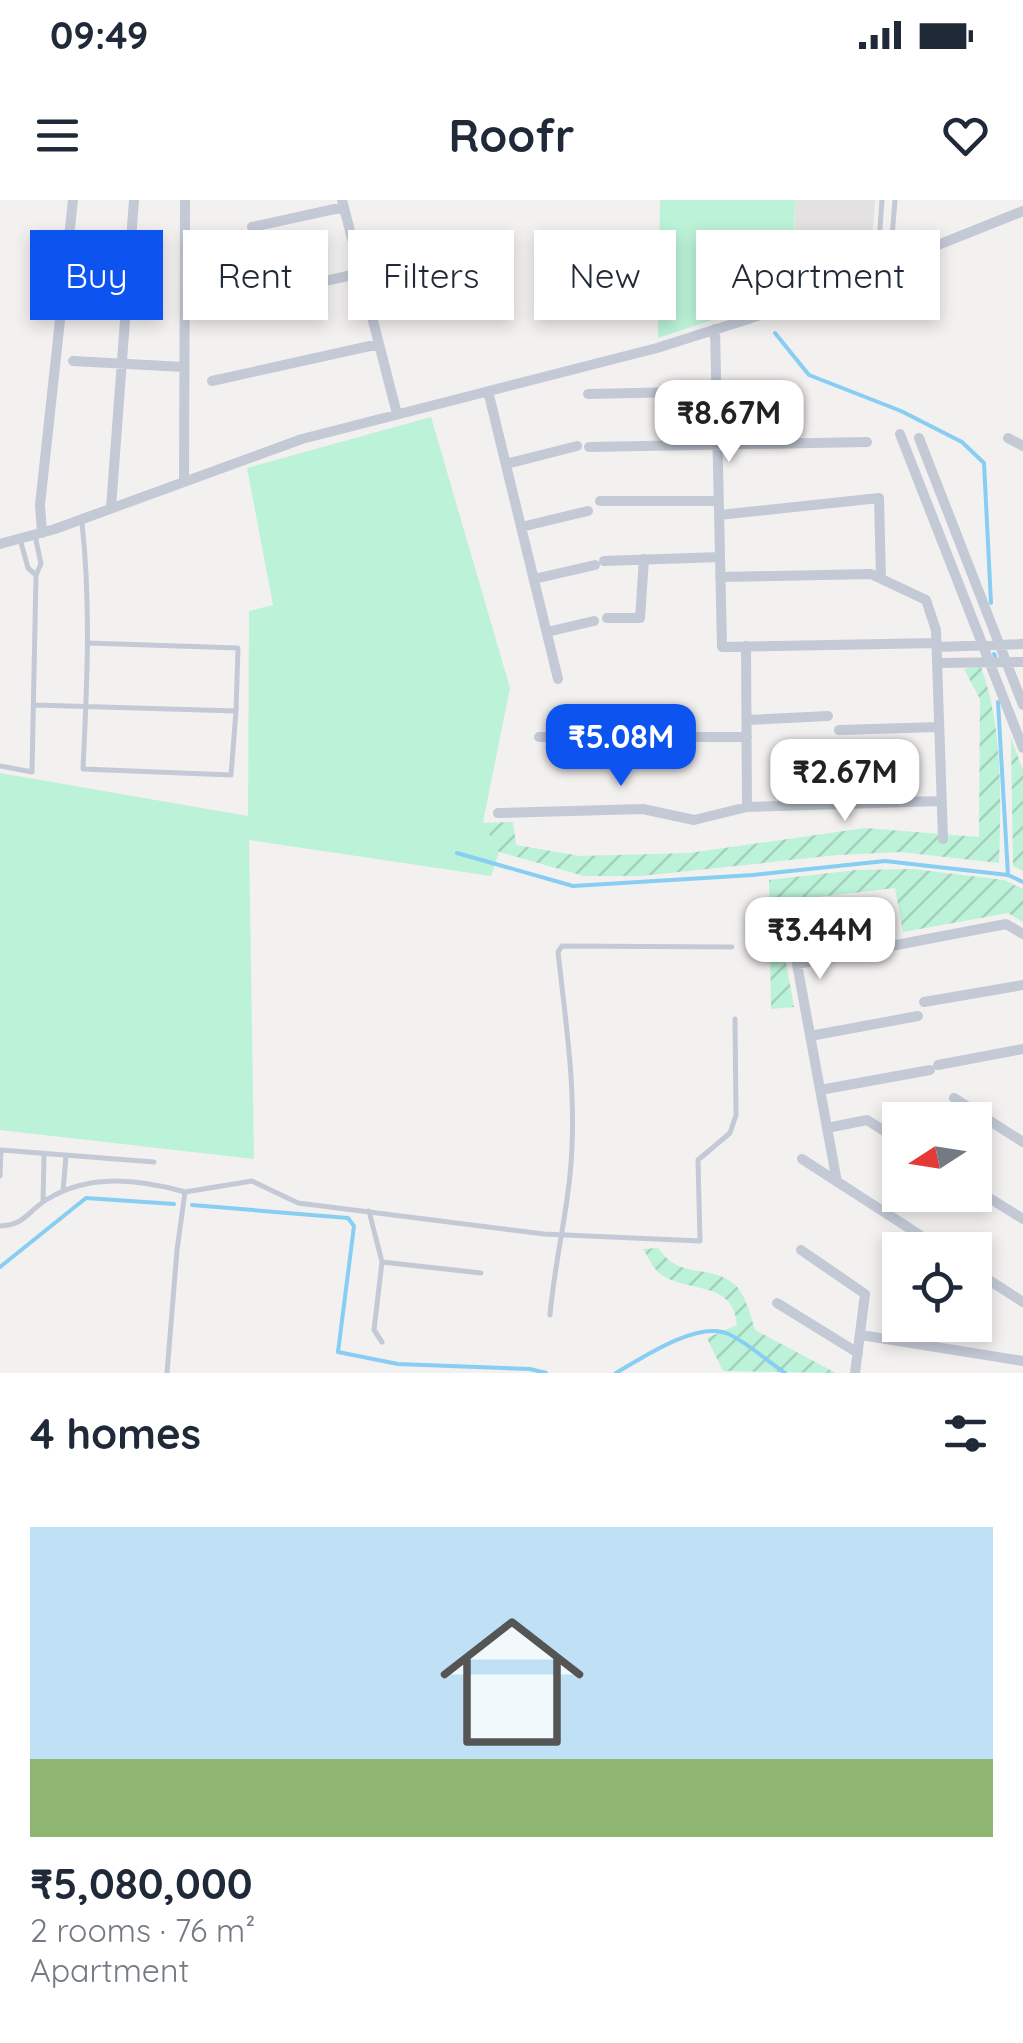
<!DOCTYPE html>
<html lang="en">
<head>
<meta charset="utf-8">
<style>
  :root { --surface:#fff; --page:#f2f2f3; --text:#1f2937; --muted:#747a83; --line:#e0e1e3; --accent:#0d53ef }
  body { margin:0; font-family:Quicksand,sans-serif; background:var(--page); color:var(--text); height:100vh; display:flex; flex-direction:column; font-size:38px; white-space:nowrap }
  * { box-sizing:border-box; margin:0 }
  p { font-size:32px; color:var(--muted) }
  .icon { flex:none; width:55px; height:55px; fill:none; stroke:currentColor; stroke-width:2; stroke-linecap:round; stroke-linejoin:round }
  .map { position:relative; height:1173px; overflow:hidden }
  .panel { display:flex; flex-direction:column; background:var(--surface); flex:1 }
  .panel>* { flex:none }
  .hud { position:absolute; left:30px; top:30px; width:965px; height:90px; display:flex; gap:20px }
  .needle { width:65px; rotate:258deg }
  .buttons { position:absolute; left:882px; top:902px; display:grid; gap:20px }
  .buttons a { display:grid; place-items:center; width:110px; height:110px; border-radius:0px; background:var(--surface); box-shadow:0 5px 15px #0003; font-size:50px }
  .price { position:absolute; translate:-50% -85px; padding:0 22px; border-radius:20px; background:#fff; color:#222; font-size:32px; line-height:65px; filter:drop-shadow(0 2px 5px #0008) }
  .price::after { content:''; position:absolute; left:50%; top:60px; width:30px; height:22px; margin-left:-15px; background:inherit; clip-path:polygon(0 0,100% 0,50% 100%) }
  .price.on { background:var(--accent); color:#fff }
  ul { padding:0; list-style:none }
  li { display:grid; align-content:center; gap:20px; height:530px; padding:0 30px }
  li+li { border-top:2px solid var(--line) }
  li span { display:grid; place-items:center; height:310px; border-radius:0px; color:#555 }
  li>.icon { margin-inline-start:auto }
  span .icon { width:180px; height:180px; fill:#fffc; stroke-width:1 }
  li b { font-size:42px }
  h2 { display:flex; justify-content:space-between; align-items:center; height:120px; padding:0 30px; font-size:42px }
  .pill { padding:0 35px; border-radius:0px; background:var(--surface); box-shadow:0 5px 15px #0003; font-size:35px; line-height:90px }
  .pill.on { background:var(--accent); color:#fff }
  .status { display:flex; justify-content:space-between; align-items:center; height:70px; padding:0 50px; background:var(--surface); direction:ltr }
  .status svg { height:28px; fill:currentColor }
  header { display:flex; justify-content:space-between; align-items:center; height:130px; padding:0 30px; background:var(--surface); font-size:45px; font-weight:700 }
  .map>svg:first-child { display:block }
  .education { fill:#e4e1e2 }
  .grass { fill:#bcf2d8 }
  .garden { fill:url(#garden-furrows) }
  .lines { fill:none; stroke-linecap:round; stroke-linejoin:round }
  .stream { stroke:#87cef2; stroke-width:4 }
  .service { stroke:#c3cad6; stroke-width:5 }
  .minor { stroke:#c3cad6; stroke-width:10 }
</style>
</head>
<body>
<div class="status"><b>09:49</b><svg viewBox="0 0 49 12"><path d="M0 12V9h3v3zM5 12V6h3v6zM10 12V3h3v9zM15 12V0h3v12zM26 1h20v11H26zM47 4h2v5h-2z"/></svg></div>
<header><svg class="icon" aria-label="menu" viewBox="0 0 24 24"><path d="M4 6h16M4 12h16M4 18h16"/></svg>Roofr<svg class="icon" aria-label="heart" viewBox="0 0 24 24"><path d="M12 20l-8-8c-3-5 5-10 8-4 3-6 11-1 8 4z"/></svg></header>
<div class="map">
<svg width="1023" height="1173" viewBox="0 0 1023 1173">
  <defs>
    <pattern id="garden-furrows" width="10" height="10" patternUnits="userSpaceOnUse" patternTransform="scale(2.5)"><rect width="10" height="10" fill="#bcf2d8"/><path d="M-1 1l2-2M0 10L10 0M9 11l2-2" fill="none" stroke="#a3d1bc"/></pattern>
  </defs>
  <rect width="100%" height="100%" fill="#f3f0f0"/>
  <path class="education" d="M795,0H875L871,57L794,80Z"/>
  <path class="grass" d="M660,0H795L792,93L658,138Z
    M431,217L510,488L483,622L499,652L491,676L249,640L254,959L0,930V573L248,616L249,411L273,405L247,268Z"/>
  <path class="garden" d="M981,467C1003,527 1001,599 999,663L901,652L838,655L641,676H584L499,652L483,623L513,622L516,645L580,656L689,653L865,628L979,637L980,499L964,469Z
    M1011,538L1023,570V671L1013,666Z
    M913,669L1004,680L1023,689V722L1008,713L903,732L895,688L775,702L794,807L771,809L769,680L856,670Z
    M658,1048C680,1079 702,1064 730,1081C745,1090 750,1114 755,1130L836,1173L723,1171L707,1138L737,1125C734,1077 680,1095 656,1070C651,1064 647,1055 643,1049Z"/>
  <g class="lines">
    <path class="stream" d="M775,133L809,175L901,211L962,242L984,263L991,403
      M994,454L995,456
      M998,502L1008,675L1023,682
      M457,653L573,686L753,675L885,661L1008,675
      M192,1005L348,1018L354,1026L338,1152L398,1164L530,1169L546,1173
      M0,1067L86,998L174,1004
      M616,1173C642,1158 695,1122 726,1133C746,1141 767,1161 785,1173"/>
    <path class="service" d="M890,62L895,0
      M877,69L882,0
      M20,339L28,368L36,375
      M88,443L238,448L236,511
      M35,505L236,511L231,575L83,569C87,487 91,404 82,323
      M0,566L32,572L36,375L41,364L35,335
      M0,976L1,950L154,962
      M63,991L66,956
      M43,1002L44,955
      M369,1011L382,1062L374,1130L382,1142
      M0,1026C25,1025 27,1012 46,1000C89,973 139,979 185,992
      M382,1062L481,1073
      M550,1115C555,1057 570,1004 572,946C575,881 565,816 558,752L562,746L732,747
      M167,1173L177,1050L185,992L252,981L298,1003L544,1034L700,1041L698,960L730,933L736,915L735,819"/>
    <path class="minor" d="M342,0L397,214
      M252,27L344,7
      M209,107L361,73
      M715,129L722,447L937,443
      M73,161L184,167
      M212,181L379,144
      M488,191L558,479
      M588,194L779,190
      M900,234L1023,548
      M919,238L1023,505
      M1008,238L1023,246
      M589,247L867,242
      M506,264L577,246
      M184,282L185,0
      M600,301H718
      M111,308L134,0
      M719,315L879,298L881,379
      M521,327L588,311
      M42,333L40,305L73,0
      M0,344L55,329L302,239L657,148L770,112L1023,11
      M604,361L720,357
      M720,377L871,374L926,400L936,430L943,639
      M534,379L595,365
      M607,418H640L644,359
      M547,432L594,421
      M746,446L747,607
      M937,447L1023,444
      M937,463L1023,462
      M747,520L828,516
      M839,530L939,527
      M539,537H747
      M498,613L643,609L694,620L747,607L941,601
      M924,802L1023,785
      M810,836L918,816
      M938,865L1023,849
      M820,890L930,870
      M954,898L1023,942
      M827,928L867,920L900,941
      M802,959L943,1050
      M837,982L797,764L1006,724L1023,734
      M975,989L1023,1019
      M801,1050L865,1094L855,1173
      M975,1071L1023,1102
      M777,1103L858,1153
      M861,1135L1023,1161"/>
  </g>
</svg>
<div class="buttons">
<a><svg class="needle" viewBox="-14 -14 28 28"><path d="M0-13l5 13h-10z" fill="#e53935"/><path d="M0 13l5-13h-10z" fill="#747a83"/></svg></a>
<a><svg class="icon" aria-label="locate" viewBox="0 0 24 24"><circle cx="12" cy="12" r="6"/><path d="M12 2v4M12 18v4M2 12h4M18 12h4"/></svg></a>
</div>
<b class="price" style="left:729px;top:265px">₹8.67M</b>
<b class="price on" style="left:621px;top:589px">₹5.08M</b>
<b class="price" style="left:845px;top:624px">₹2.67M</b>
<b class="price" style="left:820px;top:782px">₹3.44M</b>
<div class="hud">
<a class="pill on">Buy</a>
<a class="pill">Rent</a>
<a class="pill">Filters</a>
<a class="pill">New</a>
<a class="pill">Apartment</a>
</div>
</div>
<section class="panel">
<h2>4 homes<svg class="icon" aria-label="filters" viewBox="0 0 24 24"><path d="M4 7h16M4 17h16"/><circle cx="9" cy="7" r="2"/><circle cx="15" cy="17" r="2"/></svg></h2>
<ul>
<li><span style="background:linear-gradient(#bfe0f5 75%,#8fb573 0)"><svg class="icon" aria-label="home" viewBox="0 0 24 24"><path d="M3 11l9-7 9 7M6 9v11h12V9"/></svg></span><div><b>₹5,080,000</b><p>2 rooms · 76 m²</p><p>Apartment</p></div></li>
</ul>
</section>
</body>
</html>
